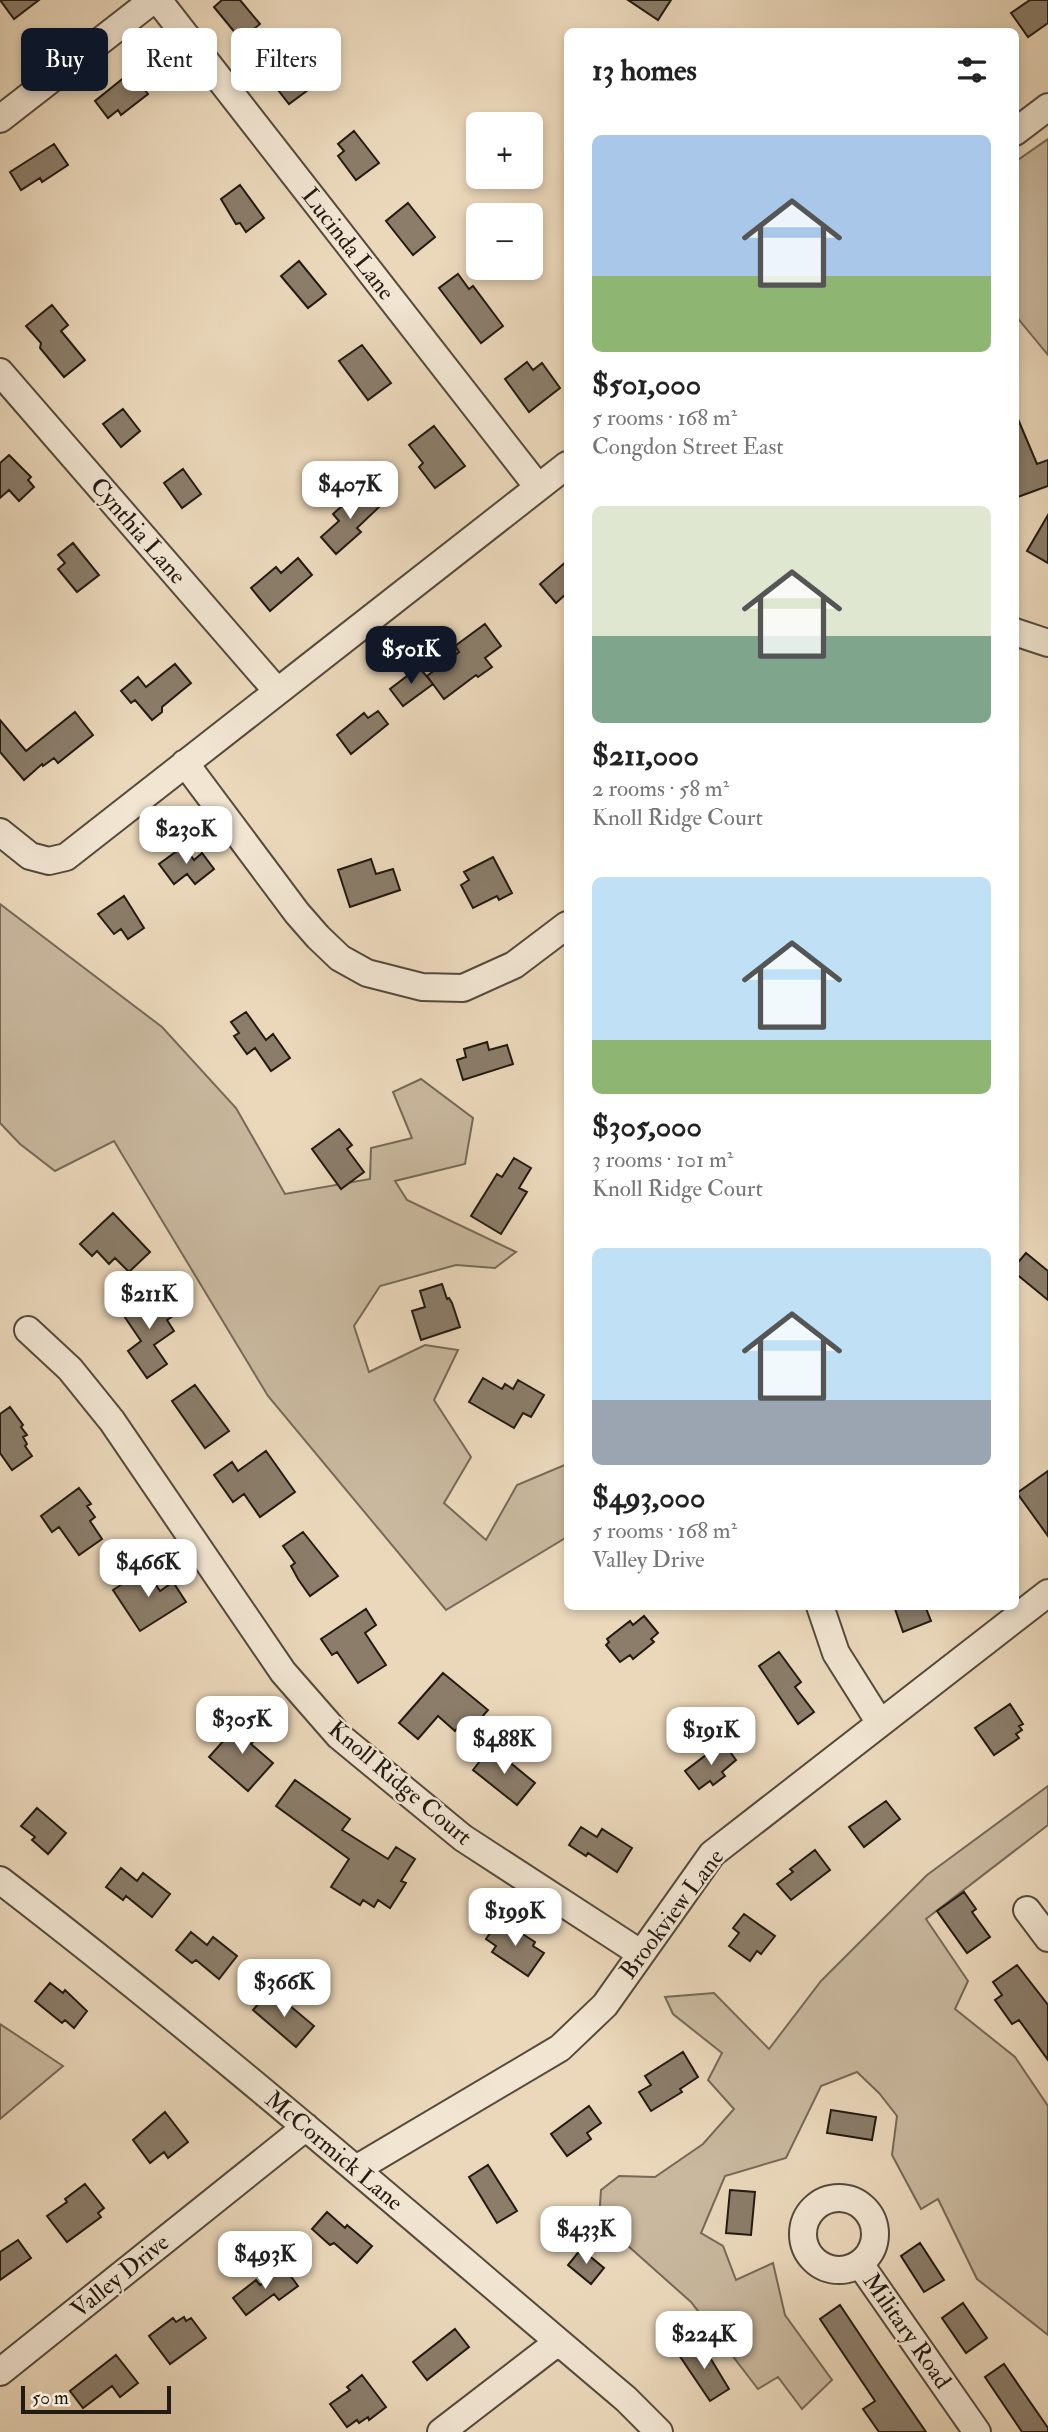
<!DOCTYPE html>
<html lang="en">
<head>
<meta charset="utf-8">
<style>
  :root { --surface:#fff; --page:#f6f6f6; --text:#222; --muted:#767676; --accent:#111827 }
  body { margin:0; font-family:"IM FELL Double Pica",serif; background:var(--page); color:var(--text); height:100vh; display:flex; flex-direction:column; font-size:26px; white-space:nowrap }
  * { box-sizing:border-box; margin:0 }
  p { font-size:23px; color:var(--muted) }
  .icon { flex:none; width:38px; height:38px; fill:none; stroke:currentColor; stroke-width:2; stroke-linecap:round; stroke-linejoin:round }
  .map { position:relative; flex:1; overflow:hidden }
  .panel { position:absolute; left:564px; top:28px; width:455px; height:1582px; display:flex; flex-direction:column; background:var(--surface); border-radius:10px; box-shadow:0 4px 10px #0003 }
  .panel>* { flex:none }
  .hud { position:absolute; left:21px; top:28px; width:438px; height:63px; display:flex; gap:14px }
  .controls { position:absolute; left:466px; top:112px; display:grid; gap:14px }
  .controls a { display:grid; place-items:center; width:77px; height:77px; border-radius:10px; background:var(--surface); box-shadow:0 4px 10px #0003; font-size:35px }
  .scale { position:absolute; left:21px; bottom:18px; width:150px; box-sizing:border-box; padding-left:7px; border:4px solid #231a12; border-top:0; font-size:19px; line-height:24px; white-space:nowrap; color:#231a12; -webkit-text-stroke:5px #f2e6d3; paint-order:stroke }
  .price { position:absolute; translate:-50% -60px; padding:0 16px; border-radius:14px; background:#fff; color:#222; font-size:23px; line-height:46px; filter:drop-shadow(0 2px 4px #0008) }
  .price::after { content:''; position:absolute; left:50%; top:42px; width:21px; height:16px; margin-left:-10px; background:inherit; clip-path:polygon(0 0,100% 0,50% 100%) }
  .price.current { background:var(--accent); color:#fff }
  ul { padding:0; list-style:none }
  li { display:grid; align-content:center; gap:14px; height:371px; padding:0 28px }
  li span { display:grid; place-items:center; height:217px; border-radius:10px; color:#555 }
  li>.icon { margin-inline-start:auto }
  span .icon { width:126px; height:126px; fill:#fffc; stroke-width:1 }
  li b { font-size:30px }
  h2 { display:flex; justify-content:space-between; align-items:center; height:84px; padding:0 28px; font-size:30px }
  .pill { padding:0 24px; border-radius:10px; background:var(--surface); box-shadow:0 4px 10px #0003; font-size:24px; line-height:63px }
  .pill.current { background:var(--accent); color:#fff }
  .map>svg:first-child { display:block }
  .green { fill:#c9b89e; stroke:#766958; stroke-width:2 }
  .building { fill:#8b7d6a; stroke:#231a12; stroke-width:2 }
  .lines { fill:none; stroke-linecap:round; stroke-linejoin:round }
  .minor-casing { stroke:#554a3c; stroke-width:30 }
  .minor { stroke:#f2e6d3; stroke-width:26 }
  .labels { text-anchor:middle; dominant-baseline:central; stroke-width:5; stroke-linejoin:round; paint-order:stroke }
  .street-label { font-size:24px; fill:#231a12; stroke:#f2e6d3 }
</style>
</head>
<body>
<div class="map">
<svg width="1048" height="2432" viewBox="0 0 1048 2432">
  <rect width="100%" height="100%" fill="#ebd8bb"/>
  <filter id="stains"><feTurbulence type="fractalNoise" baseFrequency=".00286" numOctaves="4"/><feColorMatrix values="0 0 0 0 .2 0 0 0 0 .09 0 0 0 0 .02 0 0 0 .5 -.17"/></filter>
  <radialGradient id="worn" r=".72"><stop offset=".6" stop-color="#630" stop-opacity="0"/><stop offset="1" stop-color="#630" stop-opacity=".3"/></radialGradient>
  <path class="green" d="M1048,139V355L1015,315V162Z
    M0,904L162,1027L236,1108L285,1194L370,1179L371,1148L412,1138L393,1092L421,1079L473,1118L465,1164L395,1181L407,1200L516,1252L495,1268L456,1265L380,1286L354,1326L369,1372L425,1345L458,1350L434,1400L471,1457L444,1503L486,1540L517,1485L567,1464V1537L446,1610L268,1396L114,1141L55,1171L20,1144L0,1123Z
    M1048,1786V1825L926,1919L968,1981L955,2009L1015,2057L1048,2106V2335L977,2279L938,2199L921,2209L892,2155L897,2116L879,2093L857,2072L821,2086L786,2158L725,2176L701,2233L723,2246L736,2280L773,2263L785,2315L832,2380L802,2409L778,2377L758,2389L691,2302L599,2220L601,2190L619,2176L655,2177L703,2144L734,2109L708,2080L722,2053L673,2014L665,1997L714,1993L769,2049L821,1981L927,1875Z
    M0,2024L63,2066L0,2119Z"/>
  <path class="building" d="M0,0H39L14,19Z
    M222,0H240L260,24L241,40L214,7Z
    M628,0H671L658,20Z
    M1030,0H1048V23L1028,37L1011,13Z
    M294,64L312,87L289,104L271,81Z
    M131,72L148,94L121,115L118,110L108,118L95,101Z
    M354,131L379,163L356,180L338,156L344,151L338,144Z
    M54,144L68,165L42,182L40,178L21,190L10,172Z
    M240,185L264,218L246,232L240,223L236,224L221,199Z
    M408,203L435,237L413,255L386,221Z
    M299,261L326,294L308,308L281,276Z
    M458,274L469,289L473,286L503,326L481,343L439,288Z
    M52,305L68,325L61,331L85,360L64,377L40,348L41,343L26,326Z
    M362,345L391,383L368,400L339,361Z
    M527,362L533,370L542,363L560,388L529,412L505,379Z
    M123,409L140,431L121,447L103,424Z
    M1015,412L1037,464L1048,460V486L1015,498Z
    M434,426L465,466L435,488L419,467L423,463L409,445Z
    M9,455L31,477L28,480L34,487L19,501L9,490L0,498V463Z
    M183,469L201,494L182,508L164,483Z
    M362,488L379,507L357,528L361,532L336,554L321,537L339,521L333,514Z
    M1048,515V563L1027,551Z
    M73,543L99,575L77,592L58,569L65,563L58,555Z
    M298,558L312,575L270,611L251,588L276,567L281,573Z
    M567,561V593L556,603L540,584Z
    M485,624L501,646L485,658L492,667L478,677L476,675L444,699L427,676L459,652L455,646Z
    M175,664L191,683L162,707V712L152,720L135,700L131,703L121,691L138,677L146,687Z
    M419,667L433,684L403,706L390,689Z
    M378,711L388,724L351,754L337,735L364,713L368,718Z
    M75,712L93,735L58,763L54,758L43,766L42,764L24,780L0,752V720L26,751Z
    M184,846L194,860L202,853L214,869L195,884L187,874L174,884L159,864Z
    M493,857L512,893L499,900L497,896L473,908L461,885L469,880L464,872Z
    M371,859L376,874L393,869L400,890L350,907L338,870Z
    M124,896L144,928L128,939L121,929L114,934L98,914Z
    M246,1012L266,1040L273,1034L290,1058L271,1071L255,1048L247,1054L234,1036L239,1033L231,1022Z
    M487,1042L489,1050L507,1045L513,1064L463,1080L457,1060L466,1057L464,1049Z
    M339,1129L352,1145L347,1149L364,1172L341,1189L312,1149Z
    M514,1158L531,1168L519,1188L527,1192L501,1234L471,1216L497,1174L502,1177Z
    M113,1213L150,1252L129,1272L115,1258L109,1264L97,1251L92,1256L80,1244Z
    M1026,1253L1048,1271V1300L1015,1273V1266Z
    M442,1284L447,1299L449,1298L452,1303L460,1327L421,1340L412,1311L425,1307L420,1291Z
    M154,1289L173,1316L167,1320L174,1331L154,1345L167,1364L147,1378L128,1351L141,1341L122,1313Z
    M483,1378L502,1389L505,1384L513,1389L518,1380L544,1395L531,1417L523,1413L514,1428L469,1402Z
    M195,1385L229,1431L205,1448L172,1401Z
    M10,1407L23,1425L21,1427L27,1435L23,1437L27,1444L25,1446L32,1456L12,1470L0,1453V1414Z
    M266,1451L295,1492L260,1517L244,1494L233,1502L214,1475L232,1462L238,1471Z
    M1048,1471V1536L1017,1493Z
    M79,1488L91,1504L87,1506L95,1517L90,1521L102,1539L79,1555L59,1527L52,1532L41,1516Z
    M303,1532L338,1576L310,1596L298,1579L291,1566L295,1563L283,1546Z
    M146,1569L160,1591L173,1582L186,1602L140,1631L113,1590Z
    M894,1606H925L931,1621L903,1632Z
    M366,1609L376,1625L365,1633L386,1665L358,1683L337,1652L332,1655L321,1639Z
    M644,1616L658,1633L651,1639L654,1642L633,1659L630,1655L620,1662L606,1645L609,1642L607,1639L630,1621L633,1625Z
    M779,1652L801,1682L795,1687L814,1712L798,1724L759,1666Z
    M443,1673L488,1710L468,1733L459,1726L455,1731L438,1716L418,1739L399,1723Z
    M1010,1704L1023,1724L1019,1726L1022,1730L1016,1734L1019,1738L994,1755L975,1728Z
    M244,1718L261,1733L251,1744L273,1763L248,1791L209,1757Z
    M723,1742L736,1760L722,1772L725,1776L713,1785L710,1781L699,1789L685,1771Z
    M491,1747L535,1783L517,1805L473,1770Z
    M295,1780L350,1819L342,1830L388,1859L396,1847L415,1859L401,1881L406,1883L390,1908L378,1900L374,1907L363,1900L360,1905L331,1887L349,1859L276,1806Z
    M886,1801L900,1819L864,1847L849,1827Z
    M37,1808L66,1833L48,1854L32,1840L35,1837L21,1826Z
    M581,1827L597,1837L602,1829L632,1848L617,1872L588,1853L586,1856L569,1845Z
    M815,1850L830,1870L791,1900L777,1884L793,1872L790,1869Z
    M121,1868L137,1881L143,1873L170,1894L152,1917L126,1896L123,1900L106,1887Z
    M964,1892L976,1909L972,1912L990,1937L967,1953L937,1911Z
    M744,1914L775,1936L761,1954L757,1951L750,1961L729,1946L739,1933L733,1928Z
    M504,1922L535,1942L533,1946L544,1953L528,1976L492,1952L496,1946L486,1939L497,1923L502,1926Z
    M191,1932L207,1945L213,1937L237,1956L219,1979L196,1960L192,1963L176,1950Z
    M1017,1965L1048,2005V2060L1019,2020L1012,2024L995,2000L1002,1995L993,1982Z
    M50,1983L63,1993L65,1990L87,2011L74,2028L65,2020L62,2023L35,2001Z
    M269,1992L287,2008L289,2005L314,2026L296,2047L253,2010Z
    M683,2052L698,2077L680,2089L682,2092L651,2111L639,2092L651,2085L645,2076Z
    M589,2106L601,2123L587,2133L591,2139L567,2156L551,2134Z
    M831,2110L876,2117L872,2140L827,2133Z
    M165,2112L188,2142L168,2158L164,2152L150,2163L133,2140Z
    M488,2165L517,2211L497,2223L469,2177Z
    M85,2184L104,2208L98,2213L101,2217L67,2242L47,2216L67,2202L65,2199Z
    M730,2190L755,2192L751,2235L726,2233Z
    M327,2212L345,2228L347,2225L372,2246L357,2263L334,2243L330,2245L312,2229Z
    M18,2240L31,2258L0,2280V2252Z
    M920,2243L944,2280L924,2292L901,2256Z
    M581,2249L604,2268L591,2284L568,2265Z
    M284,2267L298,2286L279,2300L274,2294L246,2315L233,2298L256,2280L260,2285Z
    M963,2303L987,2338L966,2353L942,2318Z
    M840,2305L880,2365L926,2432H879L863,2409L875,2401L820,2319Z
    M184,2317L186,2321L191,2318L206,2338L170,2364L149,2336L173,2318L176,2322Z
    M455,2329L469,2347L427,2380L413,2362Z
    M700,2341L729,2389L710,2401L679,2355Z
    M116,2355L138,2383L120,2397L112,2386L83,2408L70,2391Z
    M1004,2364L1048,2428V2432H1022L985,2377Z
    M362,2375L386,2407L369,2420L368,2417L359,2423L357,2420L347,2427L330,2404L350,2390L347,2387Z"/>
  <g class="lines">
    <g class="minor-casing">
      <path id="minor" d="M158,0L538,487
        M0,119L153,0
        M1015,132L1048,107
        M0,372L277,691
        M1015,632L1048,643
        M185,763L297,913L318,937L340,958L367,973L422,987L463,988L514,965L567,925
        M0,832L30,856L49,861L66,857L567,465
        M28,1330L70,1369L112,1421L283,1672L339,1736L463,1838L640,1953
        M820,1606L836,1653L880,1723
        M0,1880C215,2045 419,2224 626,2399L659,2432
        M1027,1910L1048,1938
        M356,2169L560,2048L605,2005L712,1854L1048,1593
        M803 2234a36 36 0 1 1 72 0a36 36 0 1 1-72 0Z
        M860,2264L977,2432
        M0,2372L306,2127
        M441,2432L558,2342"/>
    </g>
    <use href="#minor" class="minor"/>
  </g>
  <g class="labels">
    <g class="street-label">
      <text transform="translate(348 244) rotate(52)">Lucinda Lane</text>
      <text transform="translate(138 531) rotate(49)">Cynthia Lane</text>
      <text transform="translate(400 1783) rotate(40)">Knoll Ridge Court</text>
      <text transform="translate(672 1914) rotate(-53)">Brookview Lane</text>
      <text transform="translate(334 2151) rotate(40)">McCormick Lane</text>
      <text transform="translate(120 2276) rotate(-39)">Valley Drive</text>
      <text transform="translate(907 2331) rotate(55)">Military Road</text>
    </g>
  </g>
  <rect width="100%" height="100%" filter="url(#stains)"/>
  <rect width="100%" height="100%" fill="url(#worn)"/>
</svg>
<div class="controls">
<a>+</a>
<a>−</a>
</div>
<div class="scale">50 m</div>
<b class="price" style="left:350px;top:521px">$407K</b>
<b class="price current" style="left:411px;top:686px">$501K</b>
<b class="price" style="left:186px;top:866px">$230K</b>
<b class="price" style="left:149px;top:1331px">$211K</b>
<b class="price" style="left:148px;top:1599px">$466K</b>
<b class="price" style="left:242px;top:1756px">$305K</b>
<b class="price" style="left:711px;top:1767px">$191K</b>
<b class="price" style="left:504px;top:1776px">$488K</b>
<b class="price" style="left:515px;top:1948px">$199K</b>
<b class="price" style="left:284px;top:2019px">$366K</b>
<b class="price" style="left:586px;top:2266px">$433K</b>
<b class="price" style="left:265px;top:2291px">$493K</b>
<b class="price" style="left:704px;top:2371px">$224K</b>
<div class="hud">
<a class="pill current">Buy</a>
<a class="pill">Rent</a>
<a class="pill">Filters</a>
</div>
<section class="panel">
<h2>13 homes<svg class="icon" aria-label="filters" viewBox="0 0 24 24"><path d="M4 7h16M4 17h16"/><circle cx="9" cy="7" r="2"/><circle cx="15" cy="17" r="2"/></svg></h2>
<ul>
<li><span style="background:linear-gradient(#a9c7e8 65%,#8fb573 0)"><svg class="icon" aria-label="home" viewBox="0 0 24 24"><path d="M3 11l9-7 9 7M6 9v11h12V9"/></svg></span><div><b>$501,000</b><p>5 rooms · 168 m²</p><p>Congdon Street East</p></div></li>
<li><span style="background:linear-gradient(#dfe7d0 60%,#7fa58c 0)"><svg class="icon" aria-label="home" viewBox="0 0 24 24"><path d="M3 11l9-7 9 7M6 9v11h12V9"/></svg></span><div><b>$211,000</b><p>2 rooms · 58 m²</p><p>Knoll Ridge Court</p></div></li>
<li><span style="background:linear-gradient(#bfe0f5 75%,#8fb573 0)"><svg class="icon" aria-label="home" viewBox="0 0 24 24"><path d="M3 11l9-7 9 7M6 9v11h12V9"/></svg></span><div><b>$305,000</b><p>3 rooms · 101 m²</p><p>Knoll Ridge Court</p></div></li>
<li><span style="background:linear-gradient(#bfe0f5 70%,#9aa5b1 0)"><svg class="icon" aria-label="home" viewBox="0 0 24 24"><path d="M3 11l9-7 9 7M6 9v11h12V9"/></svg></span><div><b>$493,000</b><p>5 rooms · 168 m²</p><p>Valley Drive</p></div></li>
</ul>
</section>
</div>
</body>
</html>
